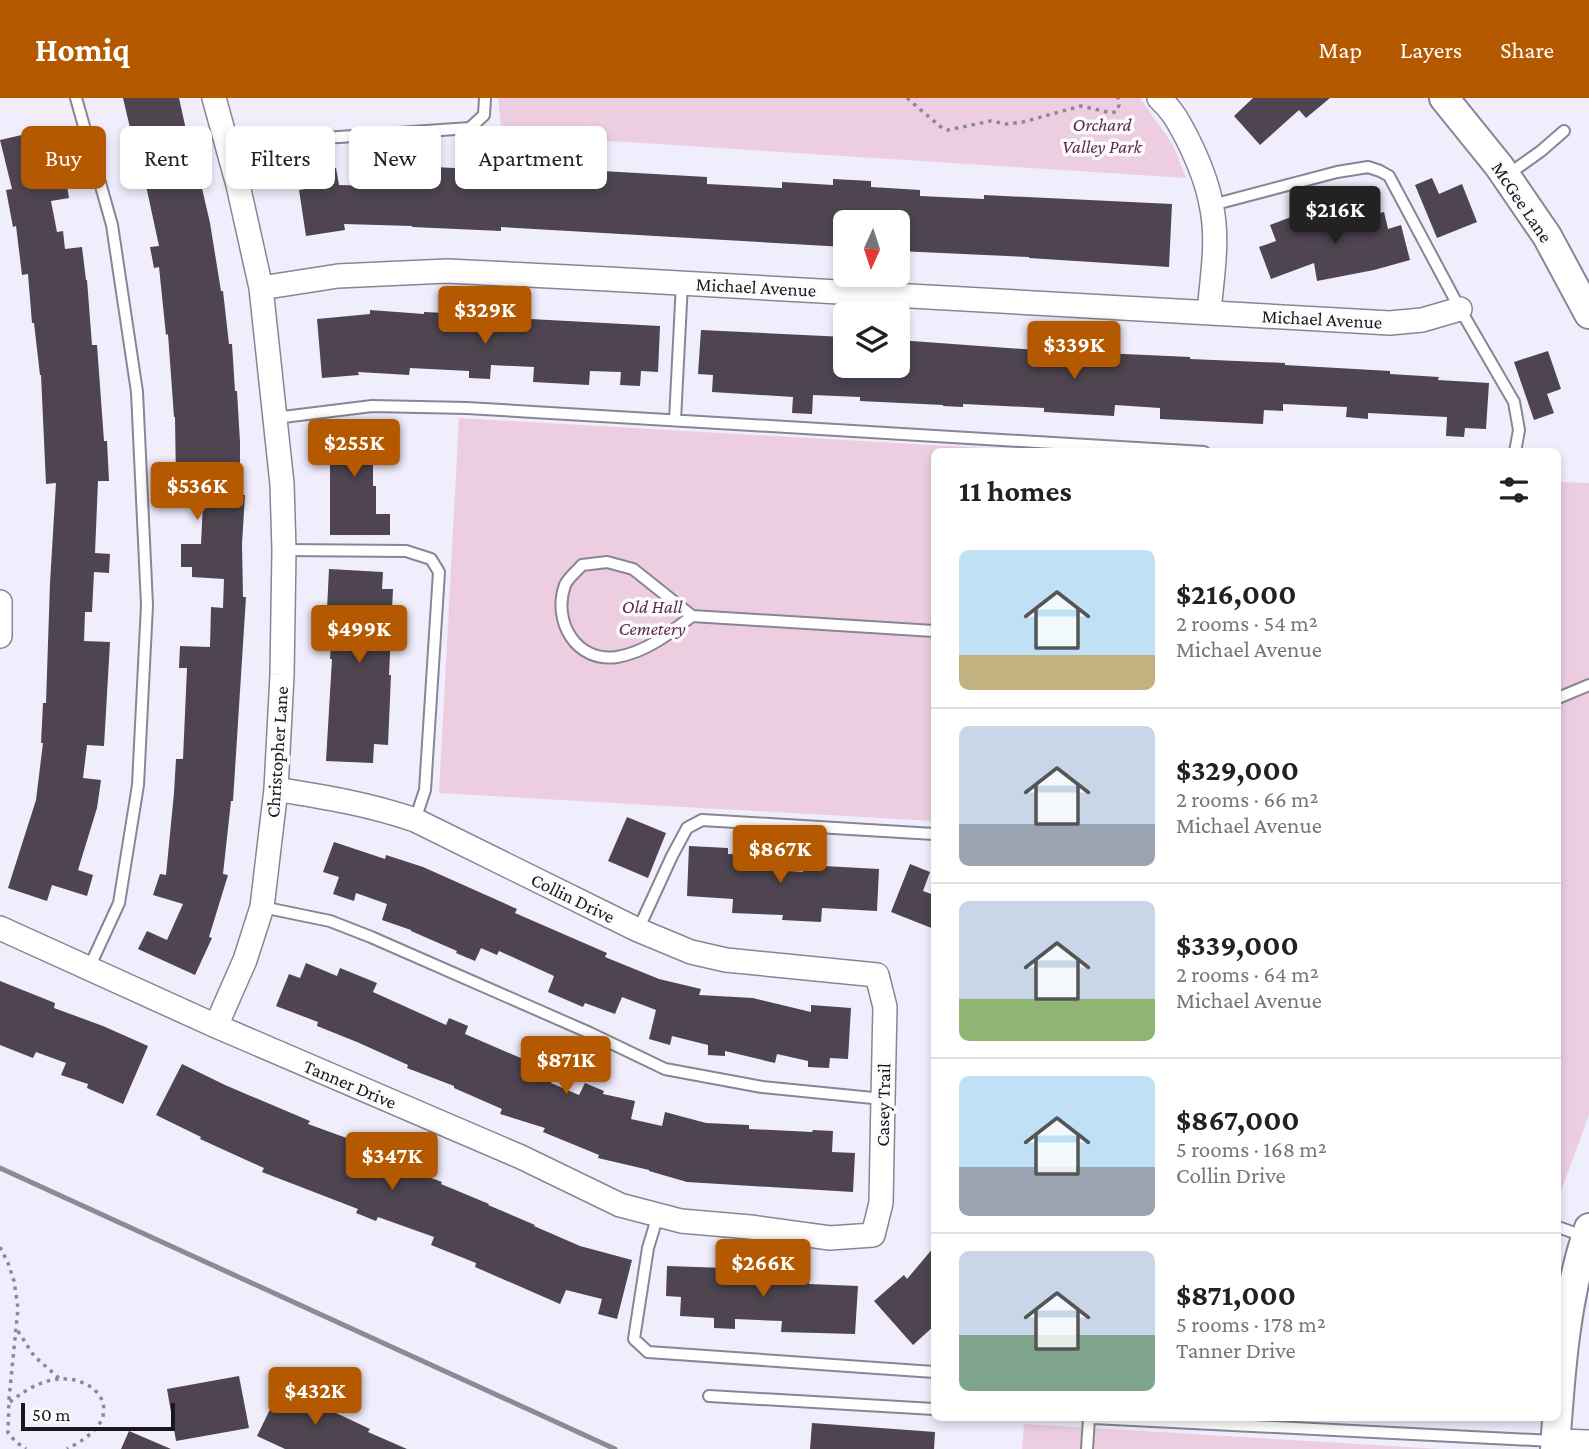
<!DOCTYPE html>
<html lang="en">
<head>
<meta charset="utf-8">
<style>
  :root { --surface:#fff; --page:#f6f6f6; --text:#222; --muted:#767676; --line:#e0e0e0; --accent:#b55900 }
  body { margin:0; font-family:"Crimson Pro",serif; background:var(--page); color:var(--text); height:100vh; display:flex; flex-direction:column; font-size:26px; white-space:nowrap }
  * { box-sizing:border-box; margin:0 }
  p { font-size:23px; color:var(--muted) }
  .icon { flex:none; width:38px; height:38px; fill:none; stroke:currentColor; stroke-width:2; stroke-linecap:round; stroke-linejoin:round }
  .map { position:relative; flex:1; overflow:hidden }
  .drawer { position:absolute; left:931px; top:350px; width:630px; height:973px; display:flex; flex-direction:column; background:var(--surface); border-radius:10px; box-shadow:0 4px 10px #0003 }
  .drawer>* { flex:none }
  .hud { position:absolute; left:21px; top:28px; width:665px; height:63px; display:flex; gap:14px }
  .needle { width:46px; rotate:183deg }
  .fabs { position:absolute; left:833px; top:112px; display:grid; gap:14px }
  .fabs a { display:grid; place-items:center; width:77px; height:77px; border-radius:10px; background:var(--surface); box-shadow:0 4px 10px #0003; font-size:35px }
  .scale { position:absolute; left:21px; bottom:18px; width:154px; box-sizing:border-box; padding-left:7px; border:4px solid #19171d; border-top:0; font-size:19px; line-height:24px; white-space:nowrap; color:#19171d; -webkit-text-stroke:5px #fcfcfc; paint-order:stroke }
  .price { position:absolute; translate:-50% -60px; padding:0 16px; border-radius:7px; background:var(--accent); color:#fff; font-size:23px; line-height:46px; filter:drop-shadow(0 2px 4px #0008) }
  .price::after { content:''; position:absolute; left:50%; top:42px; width:21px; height:16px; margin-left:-10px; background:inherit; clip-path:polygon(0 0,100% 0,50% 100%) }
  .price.selected { background:#222; color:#fff }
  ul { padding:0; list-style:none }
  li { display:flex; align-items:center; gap:21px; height:175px; padding:0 28px }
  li+li { border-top:2px solid var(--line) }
  li span { display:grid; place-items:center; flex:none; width:196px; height:140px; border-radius:10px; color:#555 }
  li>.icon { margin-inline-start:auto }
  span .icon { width:84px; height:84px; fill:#fffc; stroke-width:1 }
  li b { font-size:30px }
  h2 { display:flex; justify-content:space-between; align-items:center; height:84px; padding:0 28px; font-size:30px }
  .pill { padding:0 24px; border-radius:10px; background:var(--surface); box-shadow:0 4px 10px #0003; font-size:24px; line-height:63px }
  .pill.selected { background:var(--accent); color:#fff }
  header { display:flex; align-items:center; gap:42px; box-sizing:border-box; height:98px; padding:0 35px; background:var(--accent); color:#fff }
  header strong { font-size:33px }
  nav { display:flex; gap:38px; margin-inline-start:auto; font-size:24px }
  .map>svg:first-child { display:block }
  .green { fill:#eccee0 }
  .building { fill:#4e4550 }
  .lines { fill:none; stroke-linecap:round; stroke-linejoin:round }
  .service-casing { stroke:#888594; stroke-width:14 }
  .minor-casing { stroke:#888594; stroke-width:26 }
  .tertiary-casing { stroke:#888594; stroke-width:32 }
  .path { stroke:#8c8995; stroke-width:3.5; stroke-dasharray:3.5 5; stroke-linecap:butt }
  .service { stroke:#fff; stroke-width:10 }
  .minor { stroke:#fff; stroke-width:23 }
  .tertiary { stroke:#fff; stroke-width:28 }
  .rail { stroke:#8c8a95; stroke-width:5 }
  .labels { text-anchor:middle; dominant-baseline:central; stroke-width:7; stroke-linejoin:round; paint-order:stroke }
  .park-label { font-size:19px; font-style:italic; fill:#602a4e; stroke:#fcfcfc }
  .street-label { font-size:19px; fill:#19171d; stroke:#fcfcfc }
</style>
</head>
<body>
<header>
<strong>Homiq</strong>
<nav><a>Map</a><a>Layers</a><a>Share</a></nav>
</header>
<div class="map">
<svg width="1589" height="1351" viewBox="0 0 1589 1351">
  <rect width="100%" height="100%" fill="#f0edfd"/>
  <path class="green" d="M498,0H1140L1173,47L1186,80L502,36Z
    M459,320L1037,353L934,354V723L439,695Z
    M1558,384L1589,385V1017L1558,1101Z
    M1024,1326L1441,1351H1022Z"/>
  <path class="building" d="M123,0H179L198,86H201L210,125L221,193H223L229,246H232L235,293H237L240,344V397H245L242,446L243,499H246L233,703H231L223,776L228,777L209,839L212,840L195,877L138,851L147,833L167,842L183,806L153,797L160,776L166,777L174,695L176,661H183L187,570H179L180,548L210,549L211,509L223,510L224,481L192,479V469H181V446H201L204,384H176L175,319H174L168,236L166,237L159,169L154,170L150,149L159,148L142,69L130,72L125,49L134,47Z
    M1253,0H1330L1306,20L1299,12L1260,47L1234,18Z
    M35,34L39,51L56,47L64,81H66L69,100L51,103L57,134L63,133L65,151L82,149L86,182H87L92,247H97L104,343H107L109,383H98L95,455L110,456L109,475L94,474L92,514H85L84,543L110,544L104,648L87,647L83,680L101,682L97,710L78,772L93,777L87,798L52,787L47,803L8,790L36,702L43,645H41L43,605H46L50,485L56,385L46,386L41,277H40L34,225H32L28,176L22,177L16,128L13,129L6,92L12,91L0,42Z
    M416,68L567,76V71L707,79V86L782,90V84L833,87V81L871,83V89L920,92V98L984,101V97L1172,106L1169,169L1029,160V159L898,153V124H845V149L501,129V133L412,129V128L344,126L345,132L306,138L299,92L317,89L315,73L336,70L339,87L414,89Z
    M1432,80L1439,96L1462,86L1477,124L1437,140L1415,87Z
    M1384,114L1388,131L1401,127L1410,162L1374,172L1317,183L1314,165L1271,181L1259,149L1276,143L1270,127L1291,119L1293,125L1343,115L1345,124Z
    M370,212L424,216V214L512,218V220L660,228L658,274L641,273L640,288L620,287L621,274L590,273L589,287L533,284L534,269L491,267L490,281L469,280V273L410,270L409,277L358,274L359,277L322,280L317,221L370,216Z
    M701,232L845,239V268H898V242L1036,252L1190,259V261L1285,265V267L1390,273V276L1439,279L1438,282L1489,285L1486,331L1465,330L1464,339L1446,338L1447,319L1368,315V321L1346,319L1347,309L1283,306V313L1264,312L1263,326L1160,321V310L1115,307L1114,318L1044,314V310L963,306V309L943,308V307L860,303V299L813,297L812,316L792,315L793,299L712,294L713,277L698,276Z
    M1548,253L1561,291L1547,296L1554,315L1534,322L1514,264Z
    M327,324H385L386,345H373V388H376V416H390V437H330V366H327Z
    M329,471L383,474L382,491H393L389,577H391L388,647L374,646L373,665L326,663L332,561H330L333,511H327Z
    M627,719L666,735L648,780L608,763Z
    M334,744L385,761L386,757L423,769L517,811L515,815L607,855L605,859L659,881L701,891L699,897L753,900L811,914V907L851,910L848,961L830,960L829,970L808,969V963L777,956L775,965L725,953V958L708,957V947L672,938L670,947L649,941L656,912L622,899L615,916L585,905L583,909L548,894L554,878L499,853L497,857L481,850L475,863L456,855L457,853L411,833V832L382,822L387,806L356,795L354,803L333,796L339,779L323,774Z
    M689,748L728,750V756L757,757L756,771L803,774L804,760L824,761V768L879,771L877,813L822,810L821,824L782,822L783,817L732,815L733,801L687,798Z
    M910,766L930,774L923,793L934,797V831L891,814Z
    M306,865L337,878L340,870L377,885L373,894L446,927L449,920L468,928L465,936L537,967L539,963L557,969L551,985L579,997L585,985L604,993L603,996L635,1003L631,1021L662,1028L665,1014L706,1025L749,1027V1031L812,1034L813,1032L833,1033L832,1054L855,1055L853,1094L687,1084L649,1073V1072L598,1060L599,1057L543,1034L545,1030L500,1016L502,1011L454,990V988L407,970L408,967L357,944L317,928L318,924L276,908L289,876L300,880Z
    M0,883L55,905L54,910L103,928L148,948L123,1006L87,990L88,986L61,977L66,965L36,954L33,960L0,947Z
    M182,966L225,987L310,1023L308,1026L352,1042L351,1045L400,1064L399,1068L442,1084L441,1086L489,1106L488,1107L535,1127L534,1128L580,1148L632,1162L617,1221L598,1216L602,1201L566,1192L560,1206L475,1169L476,1165L431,1147L434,1139L378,1119L376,1123L356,1115L358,1111L262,1074L264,1070L200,1041L201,1039L156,1017Z
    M934,1149V1228L913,1247L874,1203L904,1177L907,1181Z
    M667,1168L755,1171V1173L810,1176L809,1186L858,1188L855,1236L781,1234L782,1223L735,1221V1231L714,1230V1220L680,1218L681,1199L666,1198Z
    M239,1278L249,1330L176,1343L167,1291Z
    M281,1289L370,1331L368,1334L407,1351H285L257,1338Z
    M812,1325L935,1334L934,1351H810Z
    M129,1333L171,1351H121Z"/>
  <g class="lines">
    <g class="service-casing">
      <path id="service" d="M76,0L112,127L137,294L147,507L138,687L119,805L89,870
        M230,58L310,41L470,30L484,17L485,0
        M1506,78L1541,53L1564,33
        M1212,107L1337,74L1368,69L1380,73L1389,78L1460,211L1514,304L1519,332L1515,354
        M275,320L372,308L467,310L1204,354
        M675,322L682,185
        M284,452L406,453L431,461L439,474L425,692L415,722
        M692,518C669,536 646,554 617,559C576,565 552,523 565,487C568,480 577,473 582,467L607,464L633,471L692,518L934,533
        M1558,600L1589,587
        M262,809L330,823L371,839L590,935L665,971L762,989L883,1001
        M638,832L672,758L687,730L702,722L934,736
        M658,1117L648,1150L634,1241L648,1254L934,1274
        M1558,1129L1586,1139
        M709,1298L934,1311
        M1093,1320L1553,1343
        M1087,1351L1089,1320"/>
    </g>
    <g class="minor-casing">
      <path id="minor" d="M214,0L238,87L261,190L282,386L284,452L282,577L276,691L262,809L245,862L216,928
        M1159,0C1173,13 1178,23 1187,40C1197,60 1207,83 1211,106C1219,141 1212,179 1209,214
        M261,190L338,178L447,173L608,181L1390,225L1422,222L1460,211
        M0,504V538
        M0,830L216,928L521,1059L620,1107L681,1123L750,1129L830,1140L873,1137L881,1105L883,1001L885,909L877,877L726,862L691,854L638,832L415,722C368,706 325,699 276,691
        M1556,1343L1589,1344"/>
    </g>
    <g class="tertiary-casing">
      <path id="tertiary" d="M1444,0L1499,68L1547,138L1589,216
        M1555,1351C1560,1277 1565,1200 1589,1130"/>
    </g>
    <path class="path" d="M907,0L942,30L948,32L991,23L1006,26L1023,24L1081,8L1112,15L1117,13L1119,7L1118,0
      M0,1149L8,1165L14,1183L18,1210L9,1301L8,1335L16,1344L26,1351
      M18,1233L34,1258L60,1281
      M10,1304C24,1293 41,1282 60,1281C80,1279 109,1293 103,1318C99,1333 80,1344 67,1351"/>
    <use href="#service" class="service"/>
    <use href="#minor" class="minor"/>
    <use href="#tertiary" class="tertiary"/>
    <path class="rail" d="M0,1070L615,1351"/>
  </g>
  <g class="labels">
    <g class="park-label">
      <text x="1102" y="26">Orchard<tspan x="1102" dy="22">Valley Park</tspan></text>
      <text x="652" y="508">Old Hall<tspan x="652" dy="22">Cemetery</tspan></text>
    </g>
    <g class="street-label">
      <text transform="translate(1522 104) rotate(56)">McGee Lane</text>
      <text transform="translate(756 189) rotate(3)">Michael Avenue</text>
      <text transform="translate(1322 221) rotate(3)">Michael Avenue</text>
      <text transform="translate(277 654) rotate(-86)">Christopher Lane</text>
      <text transform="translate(573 800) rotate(26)">Collin Drive</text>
      <text transform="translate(350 986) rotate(23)">Tanner Drive</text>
      <text transform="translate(883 1007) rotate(-89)">Casey Trail</text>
    </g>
  </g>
</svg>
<div class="fabs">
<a><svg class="needle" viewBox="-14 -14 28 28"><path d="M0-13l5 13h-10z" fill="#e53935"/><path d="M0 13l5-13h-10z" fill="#767676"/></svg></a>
<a><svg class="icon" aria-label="layers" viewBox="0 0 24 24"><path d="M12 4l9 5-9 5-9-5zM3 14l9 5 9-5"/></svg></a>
</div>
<div class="scale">50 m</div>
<b class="price selected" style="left:1335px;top:148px">$216K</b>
<b class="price" style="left:485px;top:248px">$329K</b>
<b class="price" style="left:1074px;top:283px">$339K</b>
<b class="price" style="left:354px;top:381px">$255K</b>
<b class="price" style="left:197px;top:424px">$536K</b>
<b class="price" style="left:359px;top:567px">$499K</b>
<b class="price" style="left:780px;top:787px">$867K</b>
<b class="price" style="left:566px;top:998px">$871K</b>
<b class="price" style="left:392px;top:1094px">$347K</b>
<b class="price" style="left:763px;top:1201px">$266K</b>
<b class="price" style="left:315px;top:1329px">$432K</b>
<div class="hud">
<a class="pill selected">Buy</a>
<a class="pill">Rent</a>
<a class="pill">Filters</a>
<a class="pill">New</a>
<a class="pill">Apartment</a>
</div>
<section class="drawer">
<h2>11 homes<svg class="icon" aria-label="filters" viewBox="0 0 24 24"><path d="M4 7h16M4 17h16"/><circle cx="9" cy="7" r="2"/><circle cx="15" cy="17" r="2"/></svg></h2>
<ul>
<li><span style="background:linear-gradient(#bfe0f5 75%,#c2b280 0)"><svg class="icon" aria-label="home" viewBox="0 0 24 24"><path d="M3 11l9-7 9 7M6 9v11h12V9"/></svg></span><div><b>$216,000</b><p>2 rooms · 54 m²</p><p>Michael Avenue</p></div></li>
<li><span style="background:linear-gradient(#c9d6e8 70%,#9aa5b1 0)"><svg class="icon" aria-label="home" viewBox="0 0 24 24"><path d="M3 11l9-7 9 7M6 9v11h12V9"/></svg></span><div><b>$329,000</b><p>2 rooms · 66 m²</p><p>Michael Avenue</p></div></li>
<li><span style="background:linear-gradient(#c9d6e8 70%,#8fb573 0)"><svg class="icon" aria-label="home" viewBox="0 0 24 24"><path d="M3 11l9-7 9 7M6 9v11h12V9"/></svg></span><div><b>$339,000</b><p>2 rooms · 64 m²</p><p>Michael Avenue</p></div></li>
<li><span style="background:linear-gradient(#bfe0f5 65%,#9aa5b1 0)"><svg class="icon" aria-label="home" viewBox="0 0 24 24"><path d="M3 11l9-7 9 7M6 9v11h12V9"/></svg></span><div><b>$867,000</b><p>5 rooms · 168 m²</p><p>Collin Drive</p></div></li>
<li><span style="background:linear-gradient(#c9d6e8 60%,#7fa58c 0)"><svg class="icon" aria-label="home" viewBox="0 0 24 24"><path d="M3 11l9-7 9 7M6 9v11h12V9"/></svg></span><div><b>$871,000</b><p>5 rooms · 178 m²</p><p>Tanner Drive</p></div></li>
</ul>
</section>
</div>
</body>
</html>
